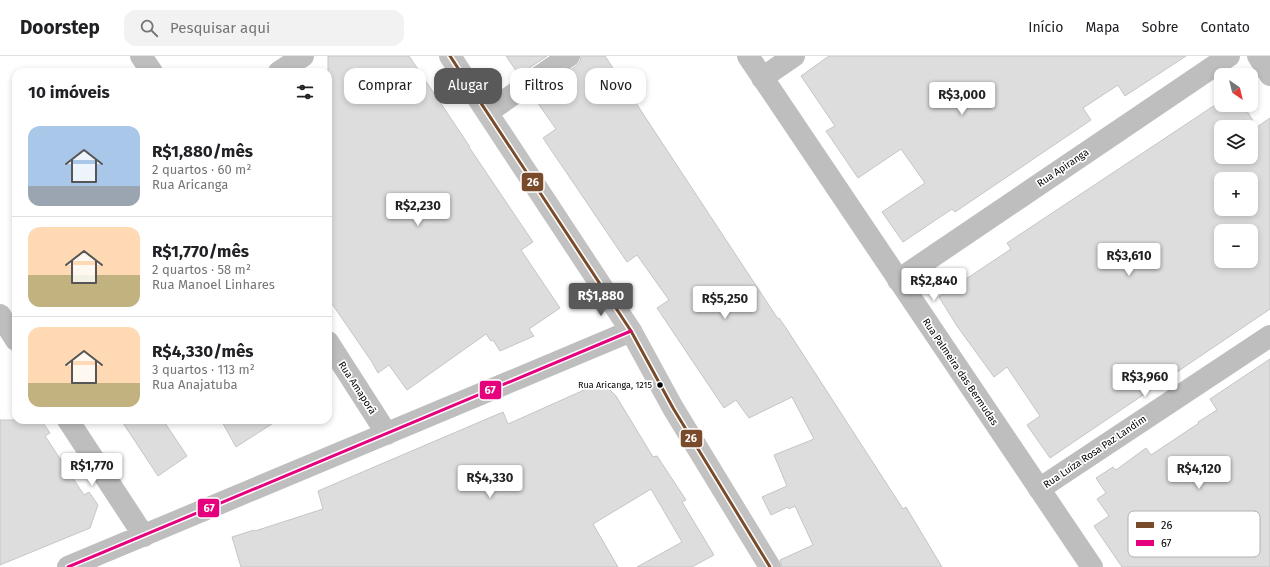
<!DOCTYPE html>
<html lang="pt">
<head>
<meta charset="utf-8">
<style>
  :root { --surface:#fff; --page:#f2f2f2; --text:#202124; --muted:#757577; --line:#e0e0e0; --accent:#595959 }
  body { margin:0; font-family:"Fira Sans",sans-serif; background:var(--page); color:var(--text); height:100vh; display:flex; flex-direction:column; font-size:15px; white-space:nowrap }
  * { box-sizing:border-box; margin:0 }
  p { font-size:13px; color:var(--muted) }
  .icon { flex:none; width:22px; height:22px; fill:none; stroke:currentColor; stroke-width:2; stroke-linecap:round; stroke-linejoin:round }
  .map { position:relative; flex:1; overflow:hidden }
  .details { position:absolute; left:12px; top:12px; width:320px; height:356px; display:flex; flex-direction:column; background:var(--surface); border-radius:12px; box-shadow:0 2px 6px #0003 }
  .details>* { flex:none }
  .top-card { position:absolute; left:344px; top:12px; width:380px; height:36px; display:flex; gap:8px }
  .needle { width:26px; rotate:145deg }
  .fabs { position:absolute; left:1214px; top:12px; display:grid; gap:8px }
  .fabs a { display:grid; place-items:center; width:44px; height:44px; border-radius:8px; background:var(--surface); box-shadow:0 2px 6px #0003; font-size:20px }
  .price { position:absolute; translate:-50% -34px; padding:0 9px; border-radius:4px; background:#fff; color:#222; font-size:13px; line-height:26px; filter:drop-shadow(0 1px 2px #0008) }
  .price::after { content:''; position:absolute; left:50%; top:24px; width:12px; height:9px; margin-left:-6px; background:inherit; clip-path:polygon(0 0,100% 0,50% 100%) }
  .price.on { background:var(--accent); color:#fff }
  ul { padding:0; list-style:none }
  li { display:flex; align-items:center; gap:12px; height:100px; padding:0 16px }
  li+li { border-top:1px solid var(--line) }
  li span { display:grid; place-items:center; flex:none; width:112px; height:80px; border-radius:12px; color:#555 }
  li>.icon { margin-inline-start:auto }
  span .icon { width:48px; height:48px; fill:#fffc; stroke-width:1 }
  li b { font-size:17px }
  h2 { display:flex; justify-content:space-between; align-items:center; height:48px; padding:0 16px; font-size:17px }
  .chip { padding:0 14px; border-radius:12px; background:var(--surface); box-shadow:0 2px 6px #0003; font-size:14px; line-height:36px }
  .chip.on { background:var(--accent); color:#fff }
  header { display:flex; align-items:center; gap:24px; box-sizing:border-box; height:56px; padding:0 20px; background:var(--surface); border-bottom:1px solid var(--line) }
  header strong { font-size:19px }
  nav { display:flex; gap:22px; margin-inline-start:auto; font-size:14px }
  .search { width:280px; height:36px; background:var(--page); display:flex; align-items:center; gap:10px; box-sizing:border-box; padding:0 14px; border-radius:12px; color:var(--muted); font-size:15px }
  .map>svg:first-child { display:block }
  .building { fill:#ddd; stroke:#c5c5c5; fill-rule:evenodd }
  .lines { fill:none; stroke-linecap:round; stroke-linejoin:round }
  .street { stroke:#bebebe; stroke-width:22 }
  .secondary { stroke:#c2c2c2; stroke-width:22 }
  .bus-1-casing { stroke:#fff; stroke-width:6 }
  .bus-2-casing { stroke:#fff; stroke-width:6 }
  .bus-1 { stroke:#7a4b2a; stroke-width:3 }
  .bus-2 { stroke:#e5007d; stroke-width:3 }
  .bus-dot { fill:#000; stroke:#fff; stroke-width:1.5 }
  .labels { text-anchor:middle; dominant-baseline:central; stroke-width:3.5; stroke-linejoin:round; paint-order:stroke }
  .bus-label { font-size:9px; fill:#000; stroke:#fff; text-anchor:end }
  .street-label { font-size:10px; fill:#000; stroke:#fff }
  .key { fill:#fff; stroke:#b2b2b2; stroke-width:1 }
  .key-label { font-size:11px; fill:#000 }
  .line-badge { stroke:#fff; stroke-width:1.5 }
  .badge-label { font-size:11px; text-anchor:middle; font-weight:bold; fill:#fff }
</style>
</head>
<body>
<header>
<strong>Doorstep</strong>
<div class="search"><svg class="icon" aria-label="search" viewBox="0 0 24 24"><circle cx="10" cy="10" r="6"/><path d="M15 15l6 6"/></svg>Pesquisar aqui</div>
<nav><a>Início</a><a>Mapa</a><a>Sobre</a><a>Contato</a></nav>
</header>
<div class="map">
<svg width="1270" height="511" viewBox="0 0 1270 511">
  <rect width="100%" height="100%" fill="#fff"/>
  <path class="building" d="M328,0H409L470,91H469L533,186L521,194L560,252L529,273L534,280L500,295L493,284L491,285L486,278L407,334L389,309L378,317L372,306L328,242Z
    M506,0H547L519,19Z
    M581,0H605L778,263L779,262L786,272L903,453L906,451L942,511H782L780,504L813,489L795,450L789,453L788,451L771,459L762,441L787,430L774,399L814,383L792,341L749,362L736,344L724,352L657,252L669,244L637,199L627,206L543,82L556,73L533,40L576,10L580,6Z
    M829,0H1186L1125,40L1118,29L1083,52L1091,64L955,156L952,153L903,186L882,156L925,127L901,93L858,122L826,75L835,70L801,20Z
    M1215,49H1243L1257,71L1270,62V253L1050,402L1027,369L1040,360L1007,311L994,321L957,270L939,241L1011,193L1007,187ZM1221,71H1251V101H1221ZM1221,123H1251V153H1221ZM1221,175H1251V205H1221Z
    M1270,303V511H1122L1094,470L1109,460L1097,443L1106,437L1096,422L1113,411L1116,414L1146,392L1151,399L1199,367L1198,366L1217,354L1210,343Z
    M593,330L607,331L616,340L653,401L657,400L686,444L682,446L714,499L692,511H637L682,486L651,433L593,468L618,511H241L232,481L254,474L255,475L323,453L318,435L503,356L508,368Z
    M0,364H41L50,377L45,380L84,439L89,436L98,449L90,472L0,509Z
    M121,364H163L187,400L158,420Z
    M221,364H278L236,391Z"/>
  <g class="lines">
    <path class="street" d="M141,0L152,16
      M748,0L1092,511
      M1258,0L1270,19
      M279,16L303,0
      M762,22L794,0
      M488,56L569,0
      M898,224L1229,0
      M0,259L16,284
      M328,286L387,378
      M68,364L144,480
      M1039,433L1270,280
      M68,511L631,275"/>
    <path class="secondary" d="M450,0L631,275L673,352L770,511"/>
    <g class="bus-1-casing">
      <path id="bus-1" d="M450,0L631,275L673,352L770,511"/>
    </g>
    <g class="bus-2-casing">
      <path id="bus-2" d="M68,511L631,275"/>
    </g>
    <use href="#bus-1" class="bus-1"/>
    <use href="#bus-2" class="bus-2"/>
  </g>
  <circle class="bus-dot" cx="660" cy="329" r="3.5"/>
  <g class="labels">
    <g class="bus-label">
      <text x="652" y="329">Rua Aricanga, 1215</text>
    </g>
    <g class="street-label">
      <text transform="translate(1063 112) rotate(-34)">Rua Apiranga</text>
      <text transform="translate(960 316) rotate(56)">Rua Palmeira das Bermudas</text>
      <text transform="translate(357 332) rotate(57)">Rua Amaporã</text>
      <text transform="translate(1095 396) rotate(-34)">Rua Luíza Rosa Paz Landim</text>
    </g>
  </g>
  <rect x="1128" y="455" width="132" height="46" rx="6" class="key"/>
  <rect x="1136" y="466" width="18" height="6" fill="#7a4b2a"/>
  <rect x="1136" y="484" width="18" height="6" fill="#e5007d"/>
  <g class="key-label">
    <text x="1161" y="473">26</text>
    <text x="1161" y="491">67</text>
  </g>
  <g class="line-badge">
    <rect x="521" y="116" width="23" height="20" rx="4" fill="#7a4b2a"/>
    <rect x="479" y="324" width="23" height="20" rx="4" fill="#e5007d"/>
    <rect x="680" y="373" width="23" height="19" rx="4" fill="#7a4b2a"/>
    <rect x="197" y="442" width="23" height="20" rx="4" fill="#e5007d"/>
  </g>
  <g class="badge-label">
    <text x="533" y="130">26</text>
    <text x="490" y="338">67</text>
    <text x="691" y="386">26</text>
    <text x="209" y="456">67</text>
  </g>
</svg>
<div class="fabs">
<a><svg class="needle" viewBox="-14 -14 28 28"><path d="M0-13l5 13h-10z" fill="#e53935"/><path d="M0 13l5-13h-10z" fill="#757577"/></svg></a>
<a><svg class="icon" aria-label="layers" viewBox="0 0 24 24"><path d="M12 4l9 5-9 5-9-5zM3 14l9 5 9-5"/></svg></a>
<a>+</a>
<a>−</a>
</div>
<b class="price" style="left:962px;top:60px">R$3,000</b>
<b class="price" style="left:418px;top:171px">R$2,230</b>
<b class="price" style="left:1129px;top:221px">R$3,610</b>
<b class="price" style="left:934px;top:246px">R$2,840</b>
<b class="price on" style="left:601px;top:261px">R$1,880</b>
<b class="price" style="left:725px;top:264px">R$5,250</b>
<b class="price" style="left:1145px;top:342px">R$3,960</b>
<b class="price" style="left:92px;top:431px">R$1,770</b>
<b class="price" style="left:1199px;top:434px">R$4,120</b>
<b class="price" style="left:490px;top:443px">R$4,330</b>
<div class="top-card">
<a class="chip">Comprar</a>
<a class="chip on">Alugar</a>
<a class="chip">Filtros</a>
<a class="chip">Novo</a>
</div>
<section class="details">
<h2>10 imóveis<svg class="icon" aria-label="filters" viewBox="0 0 24 24"><path d="M4 7h16M4 17h16"/><circle cx="9" cy="7" r="2"/><circle cx="15" cy="17" r="2"/></svg></h2>
<ul>
<li><span style="background:linear-gradient(#a9c7e8 75%,#9aa5b1 0)"><svg class="icon" aria-label="home" viewBox="0 0 24 24"><path d="M3 11l9-7 9 7M6 9v11h12V9"/></svg></span><div><b>R$1,880/mês</b><p>2 quartos · 60 m²</p><p>Rua Aricanga</p></div></li>
<li><span style="background:linear-gradient(#ffd9b3 60%,#c2b280 0)"><svg class="icon" aria-label="home" viewBox="0 0 24 24"><path d="M3 11l9-7 9 7M6 9v11h12V9"/></svg></span><div><b>R$1,770/mês</b><p>2 quartos · 58 m²</p><p>Rua Manoel Linhares</p></div></li>
<li><span style="background:linear-gradient(#ffd9b3 70%,#c2b280 0)"><svg class="icon" aria-label="home" viewBox="0 0 24 24"><path d="M3 11l9-7 9 7M6 9v11h12V9"/></svg></span><div><b>R$4,330/mês</b><p>3 quartos · 113 m²</p><p>Rua Anajatuba</p></div></li>
</ul>
</section>
</div>
</body>
</html>
